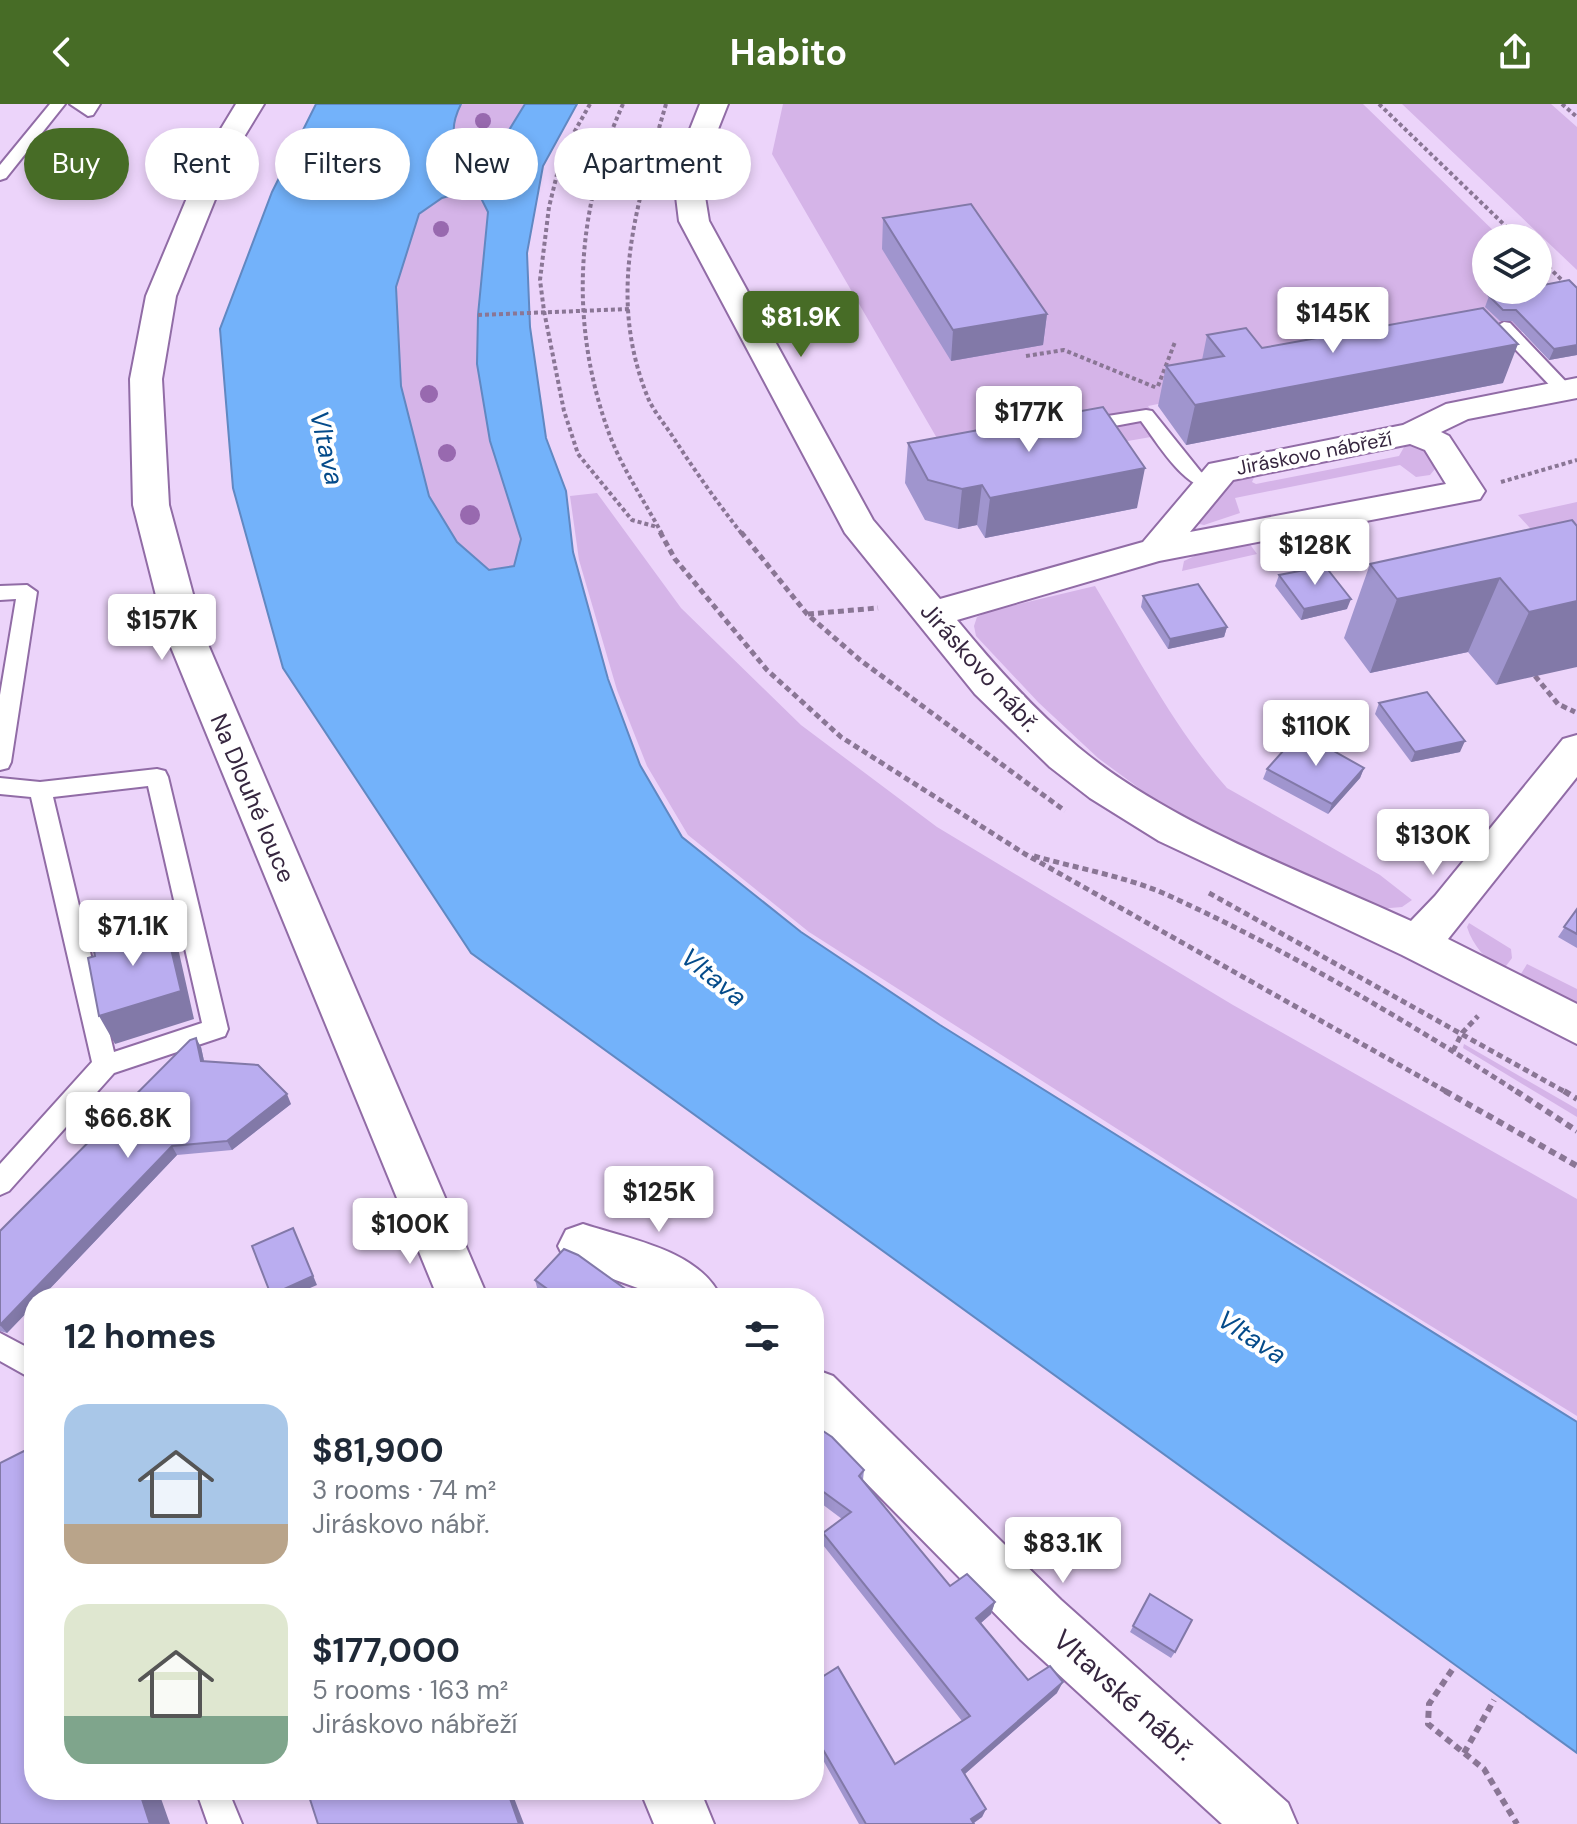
<!DOCTYPE html>
<html lang="en">
<head>
<meta charset="utf-8">
<style>
  :root { --surface:#fff; --page:#f6f6f7; --text:#1f2937; --muted:#747a83; --accent:#476c26 }
  body { margin:0; font-family:"DM Sans",sans-serif; background:var(--page); color:var(--text); height:100vh; display:flex; flex-direction:column; font-size:30px; white-space:nowrap }
  * { box-sizing:border-box; margin:0 }
  p { font-size:26px; color:var(--muted) }
  .icon { flex:none; width:44px; height:44px; fill:none; stroke:currentColor; stroke-width:2; stroke-linecap:round; stroke-linejoin:round }
  .map { position:relative; flex:1; overflow:hidden }
  .sheet { position:absolute; left:24px; top:1184px; width:800px; height:512px; display:flex; flex-direction:column; background:var(--surface); border-radius:32px; box-shadow:0 4px 12px #0003 }
  .sheet>* { flex:none }
  .hud { position:absolute; left:24px; top:24px; width:800px; height:72px; display:flex; gap:16px }
  .tools { position:absolute; left:1472px; top:120px; display:grid; gap:16px }
  .tools a { display:grid; place-items:center; width:80px; height:80px; border-radius:50%; background:var(--surface); box-shadow:0 4px 12px #0003; font-size:40px }
  .price { position:absolute; translate:-50% -68px; padding:0 18px; border-radius:8px; background:#fff; color:#222; font-size:26px; line-height:52px; filter:drop-shadow(0 2px 4px #0008) }
  .price::after { content:''; position:absolute; left:50%; top:48px; width:24px; height:18px; margin-left:-12px; background:inherit; clip-path:polygon(0 0,100% 0,50% 100%) }
  .price.current { background:var(--accent); color:#fff }
  ul { padding:0; list-style:none }
  li { display:flex; align-items:center; gap:24px; height:200px; padding:0 40px }
  li span { display:grid; place-items:center; flex:none; width:224px; height:160px; border-radius:24px; color:#555 }
  li>.icon { margin-inline-start:auto }
  span .icon { width:96px; height:96px; fill:#fffc; stroke-width:1 }
  li b { font-size:34px }
  h2 { display:flex; justify-content:space-between; align-items:center; height:96px; padding:0 40px; font-size:34px }
  .pill { padding:0 28px; border-radius:36px; background:var(--surface); box-shadow:0 4px 12px #0003; font-size:28px; line-height:72px }
  .pill.current { background:var(--accent); color:#fff }
  header { display:flex; justify-content:space-between; align-items:center; height:104px; padding:0 40px; background:var(--accent); color:#fff; font-size:36px; font-weight:700 }
  .map>svg:first-child { display:block }
  .green { fill:#d5b4e8 }
  .water { fill:#73b2fa; stroke:#6188c2; stroke-width:2; fill-rule:evenodd }
  .lines { fill:none; stroke-linecap:round; stroke-linejoin:round }
  .lane-casing { stroke:#916ca6; stroke-width:4 }
  .street-casing { stroke:#916ca6; stroke-width:4 }
  .secondary-casing { stroke:#916ca6; stroke-width:4 }
  .path-far2 { stroke:#8a7695; stroke-width:4; stroke-dasharray:4 3; stroke-linecap:butt }
  .path-far1 { stroke:#8a7695; stroke-width:5; stroke-dasharray:6 4; stroke-linecap:butt }
  .path { stroke:#8a7695; stroke-width:6; stroke-dasharray:7 5; stroke-linecap:butt }
  .lane { fill:#fff; fill-rule:evenodd }
  .street { fill:#fff; fill-rule:evenodd }
  .secondary { fill:#fff; fill-rule:evenodd }
  .tree { fill:#9869af }
  .wall { fill:#a095ce }
  .shaded-wall { fill:#8279a8 }
  .building { fill:#baadf0; stroke:#8279a8; stroke-width:2 }
  .labels { text-anchor:middle; dominant-baseline:central; stroke-width:8; stroke-linejoin:round; paint-order:stroke }
  .far-street-label { font-size:20px; fill:#36263f; stroke:#fff }
  .street-label { font-size:24px; fill:#36263f; stroke:#fff }
  .water-label { font-size:26px; font-style:italic; fill:#044b8a; stroke:#fff }
  .near-street-label { font-size:28px; fill:#36263f; stroke:#fff }
</style>
</head>
<body>
<header><svg class="icon" aria-label="back" viewBox="0 0 24 24"><path d="M15 5l-7 7 7 7"/></svg>Habito<svg class="icon" aria-label="share" viewBox="0 0 24 24"><path d="M12 15V3M7 8l5-5 5 5M5 13v7h14v-7"/></svg></header>
<div class="map">
<svg width="1577" height="1720" viewBox="0 0 1577 1720">
  <rect width="100%" height="100%" fill="#ecd4fa"/>
  <path class="green" d="M461,0H525L506,31L468,58C453,36 449,24 461,0Z
    M783,0H1363L1501,134H1486V186H1538V170L1577,208V217L1148,302L1168,330L956,367L772,50Z
    M1402,0H1551L1577,23V166Z
    M463,88L481,94L488,108L478,211L477,260L490,337L521,435L514,463L489,466L457,438L429,392L401,282L396,183L419,109L442,94Z
    M1415,335L1440,359L1430,371L1416,373L1400,361L1235,394L1240,409L1204,421L1194,419L1225,374L1258,365L1252,378L1256,380L1399,352L1408,336Z
    M597,389L681,504L801,621L937,723L1233,901L1577,1095V1312L1288,1134L809,828L688,731L647,662L617,586L579,456L570,392Z
    M1577,398V476L1518,411Z
    M1230,435L1249,439L1257,450L1182,467L1184,457Z
    M1095,482C1136,550 1174,624 1227,684L1380,771L1412,796L1402,803L1378,805L1260,753L1151,693L1098,654L1039,599L976,532L974,522L977,513L990,507Z
    M1469,819L1511,845L1512,854L1503,866C1486,856 1473,842 1467,823Z
    M1527,860L1577,885V904L1519,873Z
    M1464,940L1577,1005V1013L1463,944Z"/>
  <path class="water" d="M316,0H461C449,24 452,37 468,58L506,31L525,0H577L543,62L527,149L530,223L546,334L566,387L573,448L608,575L640,661L682,733L801,828L940,921L1577,1318V1649L471,849L283,564L233,384L220,225L272,88ZM463,88L481,94L488,108L478,211L477,260L490,337L521,435L514,462L489,466L457,438L429,392L401,282L396,183L419,110L442,94Z"/>
  <g class="lines">
    <g class="lane-casing">
      <path id="lane" d="M50,0H65L6,74L0,76V61Z
        M70,0H100L93,11L88,12Z
        M1504,218L1510,219L1570,282L1573,286L1570,290H1558L1498,227L1495,223Z
        M1146,306L1152,307L1201,368L1220,380L1218,384C1188,392 1157,338 1141,317L1082,328L1073,322L1082,316Z
        M27,481L37,488L11,658L8,664L0,666V591L16,495L0,496V482Z
        M157,665L165,667L168,673L228,925L225,932L114,969L9,1087L0,1091V1060L92,958L31,693L0,690V674L40,678ZM148,682L202,919L114,948L53,693Z
        M0,1229L34,1247V1276L0,1257Z
        M196,1686H228L242,1720H208Z"/>
    </g>
    <g class="street-casing">
      <path id="street" d="M700,0H728L701,68L709,117L873,416L940,495L1143,438L1209,360L1403,321L1446,300L1577,274V294L1468,315L1441,328L1449,332L1485,387L1480,395L1159,457L957,516C994,561 1033,605 1078,643C1170,720 1302,767 1411,817L1435,792L1563,635L1577,631V673L1448,835L1577,900V940L1402,851L1159,737L1090,694L1050,663L975,590L845,429L679,117L673,68ZM1410,340L1425,346L1446,380L1190,428L1233,376Z
        M583,1120C628,1135 700,1146 721,1194H656L646,1187L566,1158L558,1142L566,1126Z
        M814,1265L833,1272L1061,1496L1288,1699L1297,1720H1222L1021,1536L814,1326Z"/>
    </g>
    <g class="secondary-casing">
      <path id="secondary" d="M236,0H264L233,51L176,192L162,275L169,401L204,531L488,1194H438L166,531L133,401L130,275L146,192L205,51Z
        M640,1686H700L714,1720H654Z"/>
    </g>
    <path class="path-far2" d="M590,0L562,50L549,103L540,176L544,207L564,307L578,350L632,416L657,423
      M623,0C575,107 569,222 610,332C623,366 645,398 662,430
      M666,0C637,101 606,190 648,294C653,306 663,318 671,330C693,364 716,397 742,430
      M1379,0L1518,134
      M1562,0L1577,13
      M1538,153L1565,179
      M478,211L629,205
      M1026,252L1064,246L1157,284
      M1158,282L1175,238
      M1501,378L1577,356"/>
    <path class="path-far1" d="M660,428L675,455L767,566L841,633L1025,750L1449,989
      M741,428L807,510L860,556L1065,707
      M808,510L878,504
      M1535,572L1558,600L1575,608
      M1034,752C1076,764 1123,772 1163,789C1283,843 1408,918 1519,989
      M1209,789L1567,989
      M1453,947L1462,929L1478,912"/>
    <path class="path" d="M1445,987L1577,1062
      M1516,987L1577,1027
      M1564,987L1577,995
      M1452,1566L1429,1600L1428,1620L1484,1665L1517,1720
      M1464,1649L1494,1596"/>
    <use href="#lane" class="lane"/>
    <use href="#street" class="street"/>
    <use href="#secondary" class="secondary"/>
  </g>
  <g class="tree">
    <circle cx="483" cy="17" r="8"/>
    <circle cx="441" cy="125" r="8"/>
    <circle cx="429" cy="290" r="9"/>
    <circle cx="447" cy="349" r="9"/>
    <circle cx="470" cy="411" r="10"/>
  </g>
  <path class="wall" d="M883,114L1047,210L1043,241L951,257L882,145Z
    M1577,184V251L1549,256L1512,217H1500L1485,203L1489,192Z
    M1207,231L1262,244L1503,279L1186,341L1158,302L1166,262L1202,256Z
    M908,339L1137,404L985,434L977,421L958,425L925,416L905,379Z
    M1577,422L1496,581L1468,548L1370,569L1344,534L1370,460Z
    M1279,471L1347,505L1301,516L1275,482Z
    M1143,492L1227,523L1224,533L1168,545L1141,503Z
    M1379,599L1460,648L1411,658L1375,610Z
    M1364,664L1360,674L1328,710L1263,675L1267,665Z
    M1577,805V844L1558,833Z
    M201,943L204,957L291,1000L232,1046L177,1051L41,1194H34V1201L7,1229L0,1227V1127Z
    M535,1176L638,1194H543L539,1191Z
    M814,1321L864,1366L863,1376L950,1482L995,1498L991,1510L981,1519L1028,1576L1057,1589L965,1670L986,1705L982,1713L974,1719V1720H859L814,1640V1578L895,1660L962,1617L823,1441V1429L842,1415L814,1394Z
    M1150,1490L1175,1548L1171,1554L1130,1528Z"/>
  <path class="shaded-wall" d="M1047,210L1043,241L951,257L953,226Z
    M1518,240L1503,279L1186,341L1195,301Z
    M1577,241V251L1549,256L1554,245Z
    M1145,364L1137,404L985,434L990,394Z
    M982,381L977,421L958,425L962,385Z
    M1500,474L1468,548L1370,569L1397,495Z
    M1351,495L1347,505L1301,516L1304,505Z
    M1577,497V563L1496,581L1529,508Z
    M1227,523L1224,533L1168,545L1170,535Z
    M1465,637L1460,648L1411,658L1415,648Z
    M1364,664L1360,674L1328,710L1332,700Z
    M164,815L178,844L194,915L115,940L99,912Z
    M196,934L201,943L206,966L201,957Z
    M287,990L291,1000L232,1046L227,1037Z
    M172,1042L177,1051L41,1194H34V1201L7,1229L0,1221Z
    M297,1133L317,1181L287,1194H273L271,1191Z
    M28,1345L34,1351V1363Z
    M995,1498L991,1510L973,1526L976,1514Z
    M1063,1578L1057,1589L959,1675L962,1666Z
    M139,1686H158L170,1720H150Z
    M507,1686H511L524,1720H519Z
    M986,1705L982,1713L972,1720L971,1715Z"/>
  <path class="building" d="M971,100L1047,210L953,226L883,114Z
    M1569,176L1577,184V241L1554,245L1516,206H1503L1489,192L1519,186H1538V182Z
    M1483,204L1518,240L1195,301L1166,262L1224,252L1207,231L1246,224L1262,244Z
    M1103,303L1145,364L990,394L982,381L962,385L928,376L908,339Z
    M1572,416L1577,422V497L1529,508L1500,474L1397,495L1370,460Z
    M1325,462L1351,495L1304,505L1279,471Z
    M1198,480L1227,523L1170,535L1143,492Z
    M1427,588L1465,637L1415,648L1379,599Z
    M1300,628L1364,664L1332,700L1267,665Z
    M1577,805V830L1564,823Z
    M164,815L181,887L99,912L88,854L95,852L92,837Z
    M196,934L201,957L258,961L287,990L227,1037L172,1042L0,1221V1127L190,936Z
    M293,1124L313,1172L271,1191L252,1142Z
    M564,1145L578,1151L638,1194H560L535,1176Z
    M814,1321L832,1333L864,1366L859,1372L950,1482L967,1470L995,1498L976,1514L1028,1576L1050,1562L1063,1578L962,1666L986,1705L971,1715L974,1720H866L814,1630V1578L838,1563L895,1660L970,1612L823,1429L851,1408L814,1381Z
    M28,1345L34,1363V1686H139L150,1720H0V1359Z
    M1150,1490L1192,1516L1175,1548L1133,1522Z
    M307,1686H507L519,1720H318Z"/>
  <g class="labels">
    <g class="far-street-label">
      <text transform="translate(1314 349) rotate(-11)">Jiráskovo nábřeží</text>
    </g>
    <g class="street-label">
      <text transform="translate(980 563) rotate(48)">Jiráskovo nábř.</text>
      <text transform="translate(253 694) rotate(67)">Na Dlouhé louce</text>
    </g>
    <g class="water-label">
      <text transform="translate(327 344) rotate(77)">Vltava</text>
      <text transform="translate(714 873) rotate(39)">Vltava</text>
      <text transform="translate(1252 1233) rotate(33)">Vltava</text>
    </g>
    <g class="near-street-label">
      <text transform="translate(1124 1591) rotate(42)">Vltavské nábř.</text>
    </g>
  </g>
</svg>
<div class="tools">
<a><svg class="icon" aria-label="layers" viewBox="0 0 24 24"><path d="M12 4l9 5-9 5-9-5zM3 14l9 5 9-5"/></svg></a>
</div>
<b class="price" style="left:1333px;top:251px">$145K</b>
<b class="price current" style="left:801px;top:255px">$81.9K</b>
<b class="price" style="left:1029px;top:350px">$177K</b>
<b class="price" style="left:1315px;top:483px">$128K</b>
<b class="price" style="left:162px;top:558px">$157K</b>
<b class="price" style="left:1316px;top:664px">$110K</b>
<b class="price" style="left:1433px;top:773px">$130K</b>
<b class="price" style="left:133px;top:864px">$71.1K</b>
<b class="price" style="left:128px;top:1056px">$66.8K</b>
<b class="price" style="left:659px;top:1130px">$125K</b>
<b class="price" style="left:410px;top:1162px">$100K</b>
<b class="price" style="left:1063px;top:1481px">$83.1K</b>
<div class="hud">
<a class="pill current">Buy</a>
<a class="pill">Rent</a>
<a class="pill">Filters</a>
<a class="pill">New</a>
<a class="pill">Apartment</a>
</div>
<section class="sheet">
<h2>12 homes<svg class="icon" aria-label="filters" viewBox="0 0 24 24"><path d="M4 7h16M4 17h16"/><circle cx="9" cy="7" r="2"/><circle cx="15" cy="17" r="2"/></svg></h2>
<ul>
<li><span style="background:linear-gradient(#a9c7e8 75%,#b9a48a 0)"><svg class="icon" aria-label="home" viewBox="0 0 24 24"><path d="M3 11l9-7 9 7M6 9v11h12V9"/></svg></span><div><b>$81,900</b><p>3 rooms · 74 m²</p><p>Jiráskovo nábř.</p></div></li>
<li><span style="background:linear-gradient(#dfe7d0 70%,#7fa58c 0)"><svg class="icon" aria-label="home" viewBox="0 0 24 24"><path d="M3 11l9-7 9 7M6 9v11h12V9"/></svg></span><div><b>$177,000</b><p>5 rooms · 163 m²</p><p>Jiráskovo nábřeží</p></div></li>
</ul>
</section>
</div>
</body>
</html>
